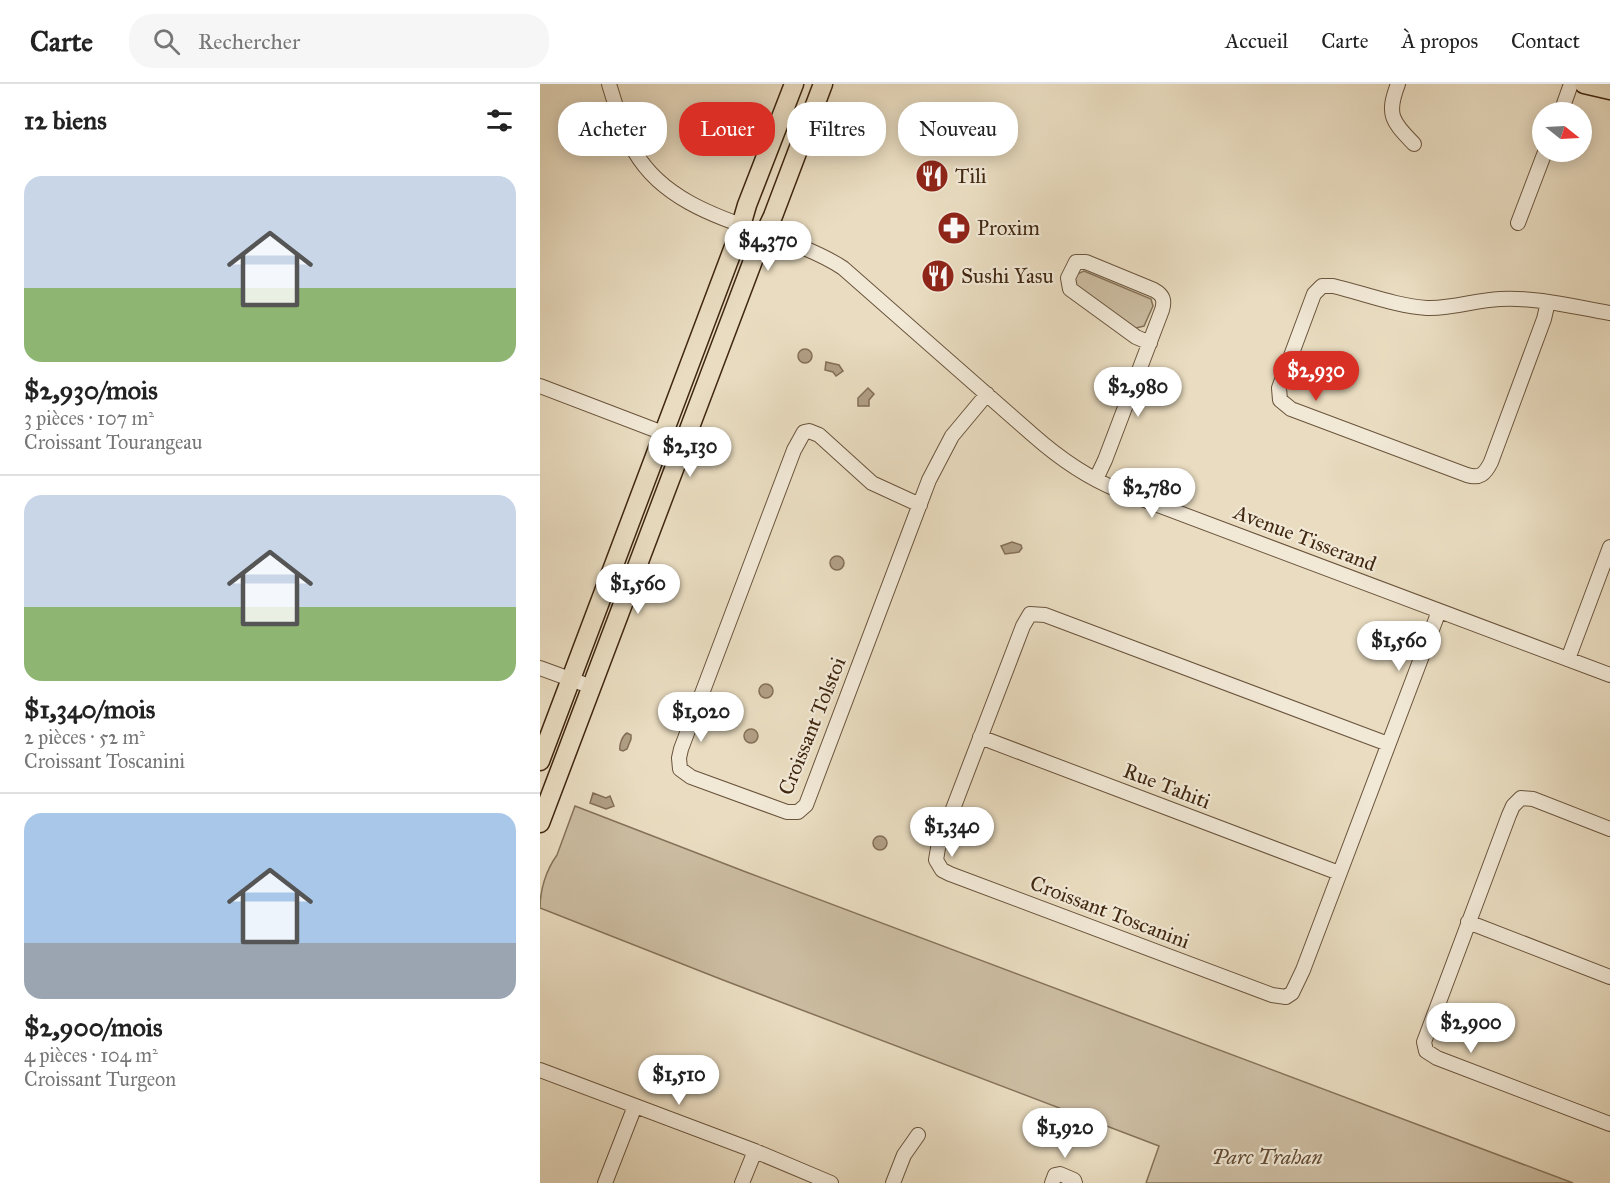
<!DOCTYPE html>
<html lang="fr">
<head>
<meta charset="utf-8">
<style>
  :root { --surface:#fff; --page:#f6f6f6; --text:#222; --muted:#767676; --line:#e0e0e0; --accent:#d93025 }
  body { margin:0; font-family:"IM FELL Great Primer",serif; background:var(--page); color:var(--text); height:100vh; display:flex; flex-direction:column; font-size:22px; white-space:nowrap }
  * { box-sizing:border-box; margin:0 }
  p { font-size:20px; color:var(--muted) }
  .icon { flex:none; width:33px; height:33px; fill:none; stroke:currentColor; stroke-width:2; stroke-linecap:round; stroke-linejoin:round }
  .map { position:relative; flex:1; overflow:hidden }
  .sheet { display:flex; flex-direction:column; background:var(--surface); width:540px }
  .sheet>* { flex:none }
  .guide { position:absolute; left:18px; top:18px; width:570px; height:54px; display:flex; gap:12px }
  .needle { width:39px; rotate:108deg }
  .controls { position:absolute; left:992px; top:18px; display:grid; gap:12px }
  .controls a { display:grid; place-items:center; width:60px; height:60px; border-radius:50%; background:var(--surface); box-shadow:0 3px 15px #0003; font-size:30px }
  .price { position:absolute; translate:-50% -51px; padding:0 14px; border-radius:21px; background:#fff; color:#222; font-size:20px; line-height:39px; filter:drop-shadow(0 2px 3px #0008) }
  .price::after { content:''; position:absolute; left:50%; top:36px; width:18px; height:14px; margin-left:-9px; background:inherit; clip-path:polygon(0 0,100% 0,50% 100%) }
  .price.current { background:var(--accent); color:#fff }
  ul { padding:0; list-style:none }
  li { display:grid; align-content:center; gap:12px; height:318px; padding:0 24px }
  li+li { border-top:2px solid var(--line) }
  li span { display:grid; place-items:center; height:186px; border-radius:18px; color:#555 }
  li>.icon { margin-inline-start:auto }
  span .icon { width:108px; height:108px; fill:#fffc; stroke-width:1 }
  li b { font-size:26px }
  h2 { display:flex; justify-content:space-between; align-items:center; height:72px; padding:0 24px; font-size:26px }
  .tag { padding:0 21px; border-radius:24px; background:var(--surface); box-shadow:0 3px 15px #0003; font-size:21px; line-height:54px }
  .tag.current { background:var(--accent); color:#fff }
  header { display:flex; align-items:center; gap:36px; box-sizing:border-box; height:84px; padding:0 30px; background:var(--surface); border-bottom:2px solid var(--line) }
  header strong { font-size:28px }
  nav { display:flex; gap:33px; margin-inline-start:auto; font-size:21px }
  .search { width:420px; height:54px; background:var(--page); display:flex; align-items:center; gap:15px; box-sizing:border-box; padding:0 21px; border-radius:24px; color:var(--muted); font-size:22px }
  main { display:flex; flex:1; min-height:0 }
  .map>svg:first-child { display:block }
  .green { fill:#ccbda2; stroke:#867259; stroke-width:1.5 }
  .water { fill:#b09e84; stroke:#836e56; stroke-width:1.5 }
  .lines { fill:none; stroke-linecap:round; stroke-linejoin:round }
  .minor-casing { stroke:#6a543c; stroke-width:16 }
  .major-casing { stroke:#402710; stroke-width:21 }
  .highway-casing { stroke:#402710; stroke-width:24 }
  .minor { stroke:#f1e8d6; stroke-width:14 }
  .major { stroke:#e9dcc0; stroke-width:18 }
  .highway { stroke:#e9dcc0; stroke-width:21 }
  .labels { text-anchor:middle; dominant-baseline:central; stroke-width:4.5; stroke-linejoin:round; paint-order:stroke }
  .poi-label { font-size:21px; fill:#402710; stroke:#f1e8d6; text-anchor:start }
  .street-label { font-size:21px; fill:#402710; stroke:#f1e8d6 }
  .park-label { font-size:21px; font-style:italic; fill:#634c34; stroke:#f1e8d6 }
</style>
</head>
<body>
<header>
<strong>Carte</strong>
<div class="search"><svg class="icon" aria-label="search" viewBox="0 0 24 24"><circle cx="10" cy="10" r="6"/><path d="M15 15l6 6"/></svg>Rechercher</div>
<nav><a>Accueil</a><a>Carte</a><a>À propos</a><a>Contact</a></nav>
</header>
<main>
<section class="sheet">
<h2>12 biens<svg class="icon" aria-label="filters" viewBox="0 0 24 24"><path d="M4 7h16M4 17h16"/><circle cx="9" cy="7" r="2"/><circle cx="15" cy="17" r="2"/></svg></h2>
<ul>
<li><span style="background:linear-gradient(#c9d6e8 60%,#8fb573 0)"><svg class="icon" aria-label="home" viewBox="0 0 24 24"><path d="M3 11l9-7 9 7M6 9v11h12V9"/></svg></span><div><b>$2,930/mois</b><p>3 pièces · 107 m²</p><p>Croissant Tourangeau</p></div></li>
<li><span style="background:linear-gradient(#c9d6e8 60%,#8fb573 0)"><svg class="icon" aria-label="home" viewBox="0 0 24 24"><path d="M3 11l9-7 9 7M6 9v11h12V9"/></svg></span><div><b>$1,340/mois</b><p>2 pièces · 52 m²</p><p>Croissant Toscanini</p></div></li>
<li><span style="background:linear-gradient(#a9c7e8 70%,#9aa5b1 0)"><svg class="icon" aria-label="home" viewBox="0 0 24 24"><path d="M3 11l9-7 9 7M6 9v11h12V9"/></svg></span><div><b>$2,900/mois</b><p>4 pièces · 104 m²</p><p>Croissant Turgeon</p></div></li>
</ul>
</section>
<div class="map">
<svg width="1070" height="1099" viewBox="0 0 1070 1099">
  <rect width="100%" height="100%" fill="#e9dcc0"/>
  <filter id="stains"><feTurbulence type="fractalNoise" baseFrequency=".00333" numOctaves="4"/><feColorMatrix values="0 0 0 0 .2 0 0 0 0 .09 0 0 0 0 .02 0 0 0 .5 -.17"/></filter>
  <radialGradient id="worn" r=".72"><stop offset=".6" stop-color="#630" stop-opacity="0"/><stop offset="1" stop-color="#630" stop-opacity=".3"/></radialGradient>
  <path class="green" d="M544,187L611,215L613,222L604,242L596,244L591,242L537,202L535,195L537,190Z
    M35,722L206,788L1033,1099H606L619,1062L183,896L0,824C0,806 6,786 17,771Z"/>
  <path class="water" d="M258 272a7 7 0 1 1 14 0a7 7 0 1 1-14 0Z
    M286,278L299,281L303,287L296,292L293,288L285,286Z
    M328,304L334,310L329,316V322H318V314Z
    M472,458L481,461L482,464L479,468L465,470L461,462Z
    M290 479a7 7 0 1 1 14 0a7 7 0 1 1-14 0Z
    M219 607a7 7 0 1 1 14 0a7 7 0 1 1-14 0Z
    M204 652a7 7 0 1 1 14 0a7 7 0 1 1-14 0Z
    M87,649L91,651V655L87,665L83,667L80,666C79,661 82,652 87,649Z
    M53,709L66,714L70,712L74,722L66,725L50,719Z
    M333 759a7 7 0 1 1 14 0a7 7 0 1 1-14 0Z"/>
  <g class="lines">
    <g class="minor-casing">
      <path id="minor" d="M69,0C76,23 83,47 95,68C137,140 239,142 303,184L493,351C519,374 546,393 578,406L1070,591
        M858,0C846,31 852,37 874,60
        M1021,28L1031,0
        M978,139L1005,68
        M1008,218L1004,235L951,378C945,390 940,395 927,391L751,325L740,316L739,304L774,210L782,202H793C823,209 856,222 887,224C913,225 935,216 960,215C997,213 1034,223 1070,229
        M0,302L144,357
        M556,395L565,376L622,226C625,216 623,211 614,206L546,178H536L528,194L530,205L596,253L610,259
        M380,421L332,399L279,351L269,347L264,348L254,366L141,665L139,674L140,685L151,693L247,728H258L266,721L389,396L412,352L447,310
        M1028,575L1070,463
        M0,584L52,603
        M440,653L799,789
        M848,660L505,531L490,530L483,542L398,764L396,776L402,786L410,790L732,911L746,913L752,909L763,886L899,527
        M1070,745L993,715L981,714L973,722L969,731L884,958L886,967L897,974L1070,1040
        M928,838L1070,893
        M0,986L215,1067L291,1099
        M65,1099L95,1022
        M202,1099L215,1067
        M353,1099L364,1071L378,1051
        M512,1099L515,1091L520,1090L534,1096L535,1099"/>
    </g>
    <g class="major-casing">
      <path id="major" d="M1044,0L1070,6
        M0,677L198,152L207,121L254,0
        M0,739L217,166L233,132L283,0"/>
    </g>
    <g class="highway-casing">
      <path id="highway" d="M1069,0H1070"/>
    </g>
    <use href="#minor" class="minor"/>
    <use href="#major" class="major"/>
    <use href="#highway" class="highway"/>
  </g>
  <defs>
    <g id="restaurant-disc" transform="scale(1.725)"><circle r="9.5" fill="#8f2418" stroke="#f1e8d6"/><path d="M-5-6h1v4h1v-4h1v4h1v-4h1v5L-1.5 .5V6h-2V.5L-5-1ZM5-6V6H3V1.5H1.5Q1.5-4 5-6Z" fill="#fff"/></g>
    <g id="pharmacy-disc" transform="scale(1.725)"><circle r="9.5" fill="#8f2418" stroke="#f1e8d6"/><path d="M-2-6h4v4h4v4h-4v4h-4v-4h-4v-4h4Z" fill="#fff"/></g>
  </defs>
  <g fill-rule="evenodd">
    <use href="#restaurant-disc" x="392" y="92"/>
    <use href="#pharmacy-disc" x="414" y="144"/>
    <use href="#restaurant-disc" x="398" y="192"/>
  </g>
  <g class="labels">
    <g class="poi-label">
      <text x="415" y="92">Tili</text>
      <text x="437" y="144">Proxim</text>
      <text x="421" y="192">Sushi Yasu</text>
    </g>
    <g class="street-label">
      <text transform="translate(765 454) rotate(21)">Avenue Tisserand</text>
      <text transform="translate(272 642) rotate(-68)">Croissant Tolstoi</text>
      <text transform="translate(627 702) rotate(21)">Rue Tahiti</text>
      <text transform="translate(570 828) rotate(21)">Croissant Toscanini</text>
    </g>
    <g class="park-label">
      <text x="727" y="1073">Parc Trahan</text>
    </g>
  </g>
  <rect width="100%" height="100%" filter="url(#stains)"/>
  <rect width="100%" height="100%" fill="url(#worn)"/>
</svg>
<div class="controls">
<a><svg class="needle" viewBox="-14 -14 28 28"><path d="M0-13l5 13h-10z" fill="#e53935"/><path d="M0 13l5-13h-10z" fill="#767676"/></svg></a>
</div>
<b class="price" style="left:228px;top:188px">$4,370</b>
<b class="price current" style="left:776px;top:318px">$2,930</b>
<b class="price" style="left:598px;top:334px">$2,980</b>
<b class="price" style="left:150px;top:394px">$2,130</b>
<b class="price" style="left:612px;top:435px">$2,780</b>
<b class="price" style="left:98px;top:531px">$1,560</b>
<b class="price" style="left:859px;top:588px">$1,560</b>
<b class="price" style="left:161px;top:659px">$1,020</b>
<b class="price" style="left:412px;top:774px">$1,340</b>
<b class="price" style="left:931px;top:970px">$2,900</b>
<b class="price" style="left:139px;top:1022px">$1,510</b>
<b class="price" style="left:525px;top:1075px">$1,920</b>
<div class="guide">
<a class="tag">Acheter</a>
<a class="tag current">Louer</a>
<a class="tag">Filtres</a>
<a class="tag">Nouveau</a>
</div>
</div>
</main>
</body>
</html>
